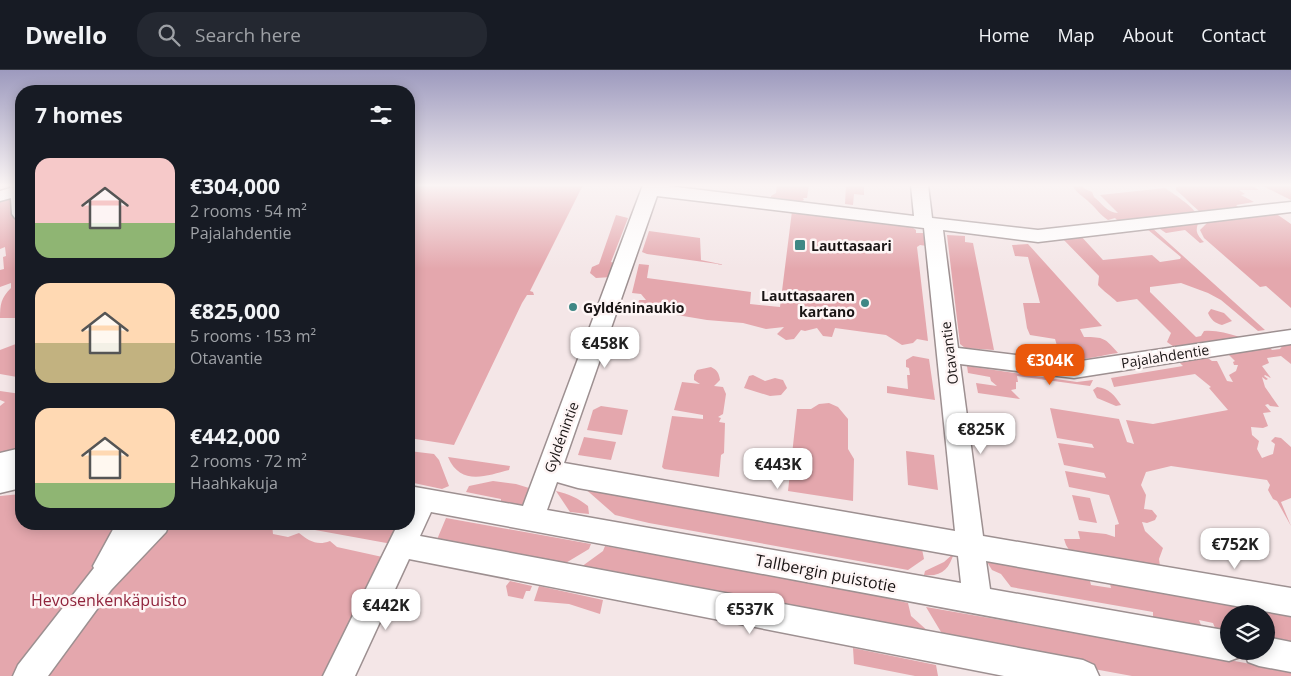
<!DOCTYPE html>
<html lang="en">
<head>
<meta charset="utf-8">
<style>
  :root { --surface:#171b24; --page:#242831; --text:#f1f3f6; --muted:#9ea1a6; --line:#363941; --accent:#ea580c }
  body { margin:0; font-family:"Open Sans",sans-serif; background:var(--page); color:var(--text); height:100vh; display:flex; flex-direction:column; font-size:19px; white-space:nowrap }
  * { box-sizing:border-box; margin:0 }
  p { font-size:16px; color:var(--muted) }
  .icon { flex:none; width:28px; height:28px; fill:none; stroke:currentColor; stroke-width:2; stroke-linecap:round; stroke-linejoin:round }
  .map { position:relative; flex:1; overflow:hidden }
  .panel { position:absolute; left:15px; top:15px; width:400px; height:445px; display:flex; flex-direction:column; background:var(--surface); border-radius:20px; box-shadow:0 2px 12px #0003 }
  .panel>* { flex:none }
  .controls { position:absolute; left:1220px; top:535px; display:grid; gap:10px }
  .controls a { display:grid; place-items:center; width:55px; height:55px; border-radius:50%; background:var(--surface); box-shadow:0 2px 12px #0003; font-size:25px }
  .price { position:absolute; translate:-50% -42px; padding:0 11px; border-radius:10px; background:#fff; color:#222; font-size:16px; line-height:32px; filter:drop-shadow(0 1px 2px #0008) }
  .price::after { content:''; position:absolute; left:50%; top:30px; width:15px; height:11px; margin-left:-8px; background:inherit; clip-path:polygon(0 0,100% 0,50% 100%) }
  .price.selected { background:var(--accent); color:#fff }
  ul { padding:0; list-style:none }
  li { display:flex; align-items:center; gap:15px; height:125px; padding:0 20px }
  li span { display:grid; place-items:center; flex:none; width:140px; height:100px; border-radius:15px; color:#555 }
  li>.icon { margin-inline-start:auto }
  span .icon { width:60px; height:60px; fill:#fffc; stroke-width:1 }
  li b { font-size:21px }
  h2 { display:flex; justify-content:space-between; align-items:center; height:60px; padding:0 20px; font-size:21px }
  header { display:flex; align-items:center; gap:30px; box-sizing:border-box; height:70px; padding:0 25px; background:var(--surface); border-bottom:1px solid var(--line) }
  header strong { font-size:24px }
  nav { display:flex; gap:28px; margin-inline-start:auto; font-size:18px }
  .search { width:350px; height:45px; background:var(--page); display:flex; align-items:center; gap:12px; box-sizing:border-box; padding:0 18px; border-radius:20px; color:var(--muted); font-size:19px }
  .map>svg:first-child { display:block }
  .green { fill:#e4a7ad; fill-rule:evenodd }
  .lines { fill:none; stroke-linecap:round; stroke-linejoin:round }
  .minor-casing { stroke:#9d9091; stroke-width:3 }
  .minor { fill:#fff; fill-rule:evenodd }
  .poi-dot { fill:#3f8785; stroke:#fef5f5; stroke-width:2 }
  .labels { text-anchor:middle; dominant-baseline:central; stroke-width:5; stroke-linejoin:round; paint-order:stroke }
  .poi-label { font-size:14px; font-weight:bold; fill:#1a1515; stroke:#fef5f5; text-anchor:start }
  .street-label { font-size:14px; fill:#1a1515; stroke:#fef5f5 }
  .near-street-label { font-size:16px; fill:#1a1515; stroke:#fef5f5 }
  .near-park-label { font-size:16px; fill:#90243c; stroke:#fef5f5 }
</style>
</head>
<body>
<header>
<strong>Dwello</strong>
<div class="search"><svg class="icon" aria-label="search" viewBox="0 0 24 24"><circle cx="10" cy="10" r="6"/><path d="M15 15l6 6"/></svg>Search here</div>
<nav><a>Home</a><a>Map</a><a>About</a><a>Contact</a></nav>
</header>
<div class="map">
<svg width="1291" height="606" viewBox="0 0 1291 606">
  <rect width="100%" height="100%" fill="#f4e6e7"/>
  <path class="green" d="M411,115H583L530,221L533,222L534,225H527L522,233L454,375L409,368V117Z
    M777,115H809L807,128H803L804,130L798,133H771V126L776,123Z
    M846,115H864V125L854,124L853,135L845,134Z
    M1072,115H1083V118L1092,122L1094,127C1102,133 1107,143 1118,143L1100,125L1165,118C1172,123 1193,136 1196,144C1203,157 1189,157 1204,172L1200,173L1185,160L1166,163L1157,157H1151L1265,260L1258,261L1221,230L1208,223L1181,213L1150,217V222L1196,267L1201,266L1204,261C1224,259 1249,271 1269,277L1272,280L1280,279L1283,275H1291V294L1281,286L1267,288L1269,293L1262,296L1271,308L1265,305L1264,306L1268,309L1266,310L1262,307L1265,317L1279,337L1270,336L1268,334L1265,335L1271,342L1263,343L1268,356L1263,358L1251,357L1252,365L1259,371L1257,379L1262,388L1273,384L1275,374L1271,371L1275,367L1281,368L1291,377V428L1281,432L1291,456L1277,431L1273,429L1268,420L1270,415L1267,410L1171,396L1146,402L1141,415L1146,425L1144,439L1152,440L1157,446L1155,450L1147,453L1142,452L1145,461L1163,478L1159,489L1160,496L1125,490L1123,492L1078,494L1066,475L1064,469H1080L1078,461L1106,464L1115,467V455L1119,454L1109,425L1069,417L1065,401L1106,408L1104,403L1064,395L1058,373L1094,378L1092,374L1057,368L1050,338L1119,349L1127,372L1134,374L1126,350L1153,354L1228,340L1209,318L1211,317L1195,304L1114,317L1111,308L1183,296L1177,290V279L1167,272L1171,263L1137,229L1117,232C1111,226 1103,221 1098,215L1099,206L1060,166L1079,164L1103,190L1152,185L1160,192L1180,189L1181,187L1147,159L1120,153L1115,148L1108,150C1100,145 1097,139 1090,133C1083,126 1077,124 1072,115ZM1224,280L1235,291L1233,292L1234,295H1238L1236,301L1229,305L1233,312L1227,311L1217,291H1212L1205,286Z
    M1181,115H1251L1259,120H1239L1245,124L1241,125L1254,132L1236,135L1241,139L1278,145L1291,154V238L1266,216L1260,217L1204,168L1200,160L1207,153L1208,148C1195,139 1188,130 1176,120V117Z
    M1265,115H1291V130L1263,116Z
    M13,124L21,197V248H0C0,234 1,228 11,218V213L0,217V200L4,199L3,187L6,186L5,177L0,179V128Z
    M792,141L909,155L916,160V163H925L927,176L920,175L917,177L928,271L917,269L913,273L902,275L886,265L835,258L832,267L823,266L817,258L805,261L801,260L794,269L786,270L777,264L784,257L766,259L743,253L707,250L665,243L658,239L638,234L639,230H646L641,224L632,223L639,194L649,195L647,208L751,222L750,234L780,237Z
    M616,145L628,148L611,192L614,193L612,207L596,208L590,203L592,197L599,194Z
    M649,161L700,168L701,190L725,195L647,184L642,182Z
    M947,165L965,166V172L973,173L994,280L965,278L960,274Z
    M1028,174L1102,256L1080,259L1084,267C1104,267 1105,268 1118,283C1096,286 1072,295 1051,285L1052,280L1058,279L1055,269L1030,265L1027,258L1023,233H1040L1028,187L1015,186L1012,175Z
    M1211,239L1224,243L1232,251L1222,255C1215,253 1211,250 1208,243Z
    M21,272V311H17V307L0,304V280Z
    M913,286L929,289L935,330L887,323V316L908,319L907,305H910L909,298L906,297V290Z
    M967,296L1077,312L1093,310L1090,316L1017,306L1018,312H1016V319L1011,320L1020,329L978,323L976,313L997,316L991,311L990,307L968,303Z
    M711,297C717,300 719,303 720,310L714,316L723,317L726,324L723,344L718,347L721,348L719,352L725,353L724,383L721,385L719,407L664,399L662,397L672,346L703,349V345L674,340L682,312L700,314L694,310V305L697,300Z
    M753,305L765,311L775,308L783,310L787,318L781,325L770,326L744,318L749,306Z
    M1097,317C1109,318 1115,326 1121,335L1116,336L1097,328L1093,320Z
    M0,321L21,324V378L0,390V336L5,332L0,330Z
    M829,333L838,337L848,349V379L854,389L853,431L788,421L797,339H811L819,334Z
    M601,336L628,340L622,365L587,360L593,340Z
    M584,367L616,372L611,390L578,385Z
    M409,381L434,384L439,390L449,416L442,419L409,412Z
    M906,381L934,385L938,420L908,415Z
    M448,387L510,396L509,400C486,406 460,416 448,387Z
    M493,411L516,414L529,418L527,422L530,428L521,437L501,434V429L466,422L469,416Z
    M582,416L922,479L924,489L908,500L649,453L615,445Z
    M556,421C569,424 578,428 588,436L589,444L570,442Z
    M21,424V454H232L247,457L251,454H272L273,464L288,467L299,463C309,471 317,476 330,471L337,477L387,488L326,606H0V426Z
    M1072,425L1090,428L1097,453L1079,450Z
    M446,448L591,474L589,479L564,494L436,472Z
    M282,454H402L392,474Z
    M605,476L836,516L908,533L911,546L929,562L581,497L603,481Z
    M954,483C949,499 942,507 924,505L925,501L944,492Z
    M991,487L1088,503L1091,515L1111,518L1108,506L1291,538V588L1266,577V544H1229V570L1218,565L1213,553L1199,550L1203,560L1153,549V542L1011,517L1001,504L992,500L987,492Z
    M510,511L532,516L530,521H526L523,529L508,526L506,516Z
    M539,516L603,530L600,544L569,534L534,531Z
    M926,537L1240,592L1291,602V606H1132L947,572Z
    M853,578L936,595L938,606H915L854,594Z"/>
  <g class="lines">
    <g class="minor-casing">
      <path id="minor" d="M10,115H21V149L15,148L12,144L11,128L0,131V121L10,118Z
        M643,115H660L914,146L911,115H928L932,148L1038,160L1291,132V142L1038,172L943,160L958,278L1074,292L1291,260V274L1074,308L960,294L983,466L1291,518V546L986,491L990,519L1229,561V581H1242L1240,587L1229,591L431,442L420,466L1083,590L1094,595L1099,606H1004L409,489L355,606H323L398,454H409V416L523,436ZM657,126L924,158L955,461L564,393ZM557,412L578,418L958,486L961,513L547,440Z
        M21,378V418L0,423V383Z
        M116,454H169L166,462L111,520L48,606H13L18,595L94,498L93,496Z
        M1266,567L1291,572V602L1259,596L1248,592L1244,581H1266Z"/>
    </g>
    <use href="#minor" class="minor"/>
  </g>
  <linearGradient id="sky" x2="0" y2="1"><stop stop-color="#9d9abe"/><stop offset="0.58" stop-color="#faf4f4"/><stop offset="1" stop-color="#faf4f4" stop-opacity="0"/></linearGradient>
  <rect width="1291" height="199" fill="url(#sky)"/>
  <g class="poi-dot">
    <rect x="794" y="169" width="12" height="12" rx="2.5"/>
    <circle cx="865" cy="233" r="5"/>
    <circle cx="573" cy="237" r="5"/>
  </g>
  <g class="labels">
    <g class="poi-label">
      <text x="811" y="175">Lauttasaari</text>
      <text x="855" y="225" text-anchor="end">Lauttasaaren<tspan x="855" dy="16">kartano</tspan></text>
      <text x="583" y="237">Gyldéninaukio</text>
    </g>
    <g class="street-label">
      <text transform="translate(949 283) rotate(-97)">Otavantie</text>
      <text transform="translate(1165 286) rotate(-9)">Pajalahdentie</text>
      <text transform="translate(561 367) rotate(-70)">Gyldénintie</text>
    </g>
    <g class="near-street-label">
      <text transform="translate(826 503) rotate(11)">Tallbergin puistotie</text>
    </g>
    <g class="near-park-label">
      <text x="109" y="530">Hevosenkenkäpuisto</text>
    </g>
  </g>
</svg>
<div class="controls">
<a><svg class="icon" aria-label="layers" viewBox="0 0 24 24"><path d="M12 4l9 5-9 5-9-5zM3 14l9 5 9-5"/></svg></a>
</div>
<b class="price" style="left:605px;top:299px">€458K</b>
<b class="price selected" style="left:1050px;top:316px">€304K</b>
<b class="price" style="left:981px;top:385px">€825K</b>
<b class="price" style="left:778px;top:420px">€443K</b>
<b class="price" style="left:1235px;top:500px">€752K</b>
<b class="price" style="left:386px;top:561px">€442K</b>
<b class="price" style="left:750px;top:565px">€537K</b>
<section class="panel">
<h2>7 homes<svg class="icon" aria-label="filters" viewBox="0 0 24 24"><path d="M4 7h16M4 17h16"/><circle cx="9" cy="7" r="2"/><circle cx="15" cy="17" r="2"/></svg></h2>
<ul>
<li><span style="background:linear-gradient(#f6c9c9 65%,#8fb573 0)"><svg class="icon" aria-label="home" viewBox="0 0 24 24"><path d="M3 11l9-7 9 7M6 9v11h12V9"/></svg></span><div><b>€304,000</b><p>2 rooms · 54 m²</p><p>Pajalahdentie</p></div></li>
<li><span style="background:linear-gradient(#ffd9b3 60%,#c2b280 0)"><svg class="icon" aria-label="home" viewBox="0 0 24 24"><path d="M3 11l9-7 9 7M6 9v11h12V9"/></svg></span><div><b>€825,000</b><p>5 rooms · 153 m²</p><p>Otavantie</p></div></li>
<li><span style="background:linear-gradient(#ffd9b3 75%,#8fb573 0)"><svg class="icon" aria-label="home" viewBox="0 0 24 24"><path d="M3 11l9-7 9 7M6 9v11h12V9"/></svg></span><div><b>€442,000</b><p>2 rooms · 72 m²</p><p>Haahkakuja</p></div></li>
</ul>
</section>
</div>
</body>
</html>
